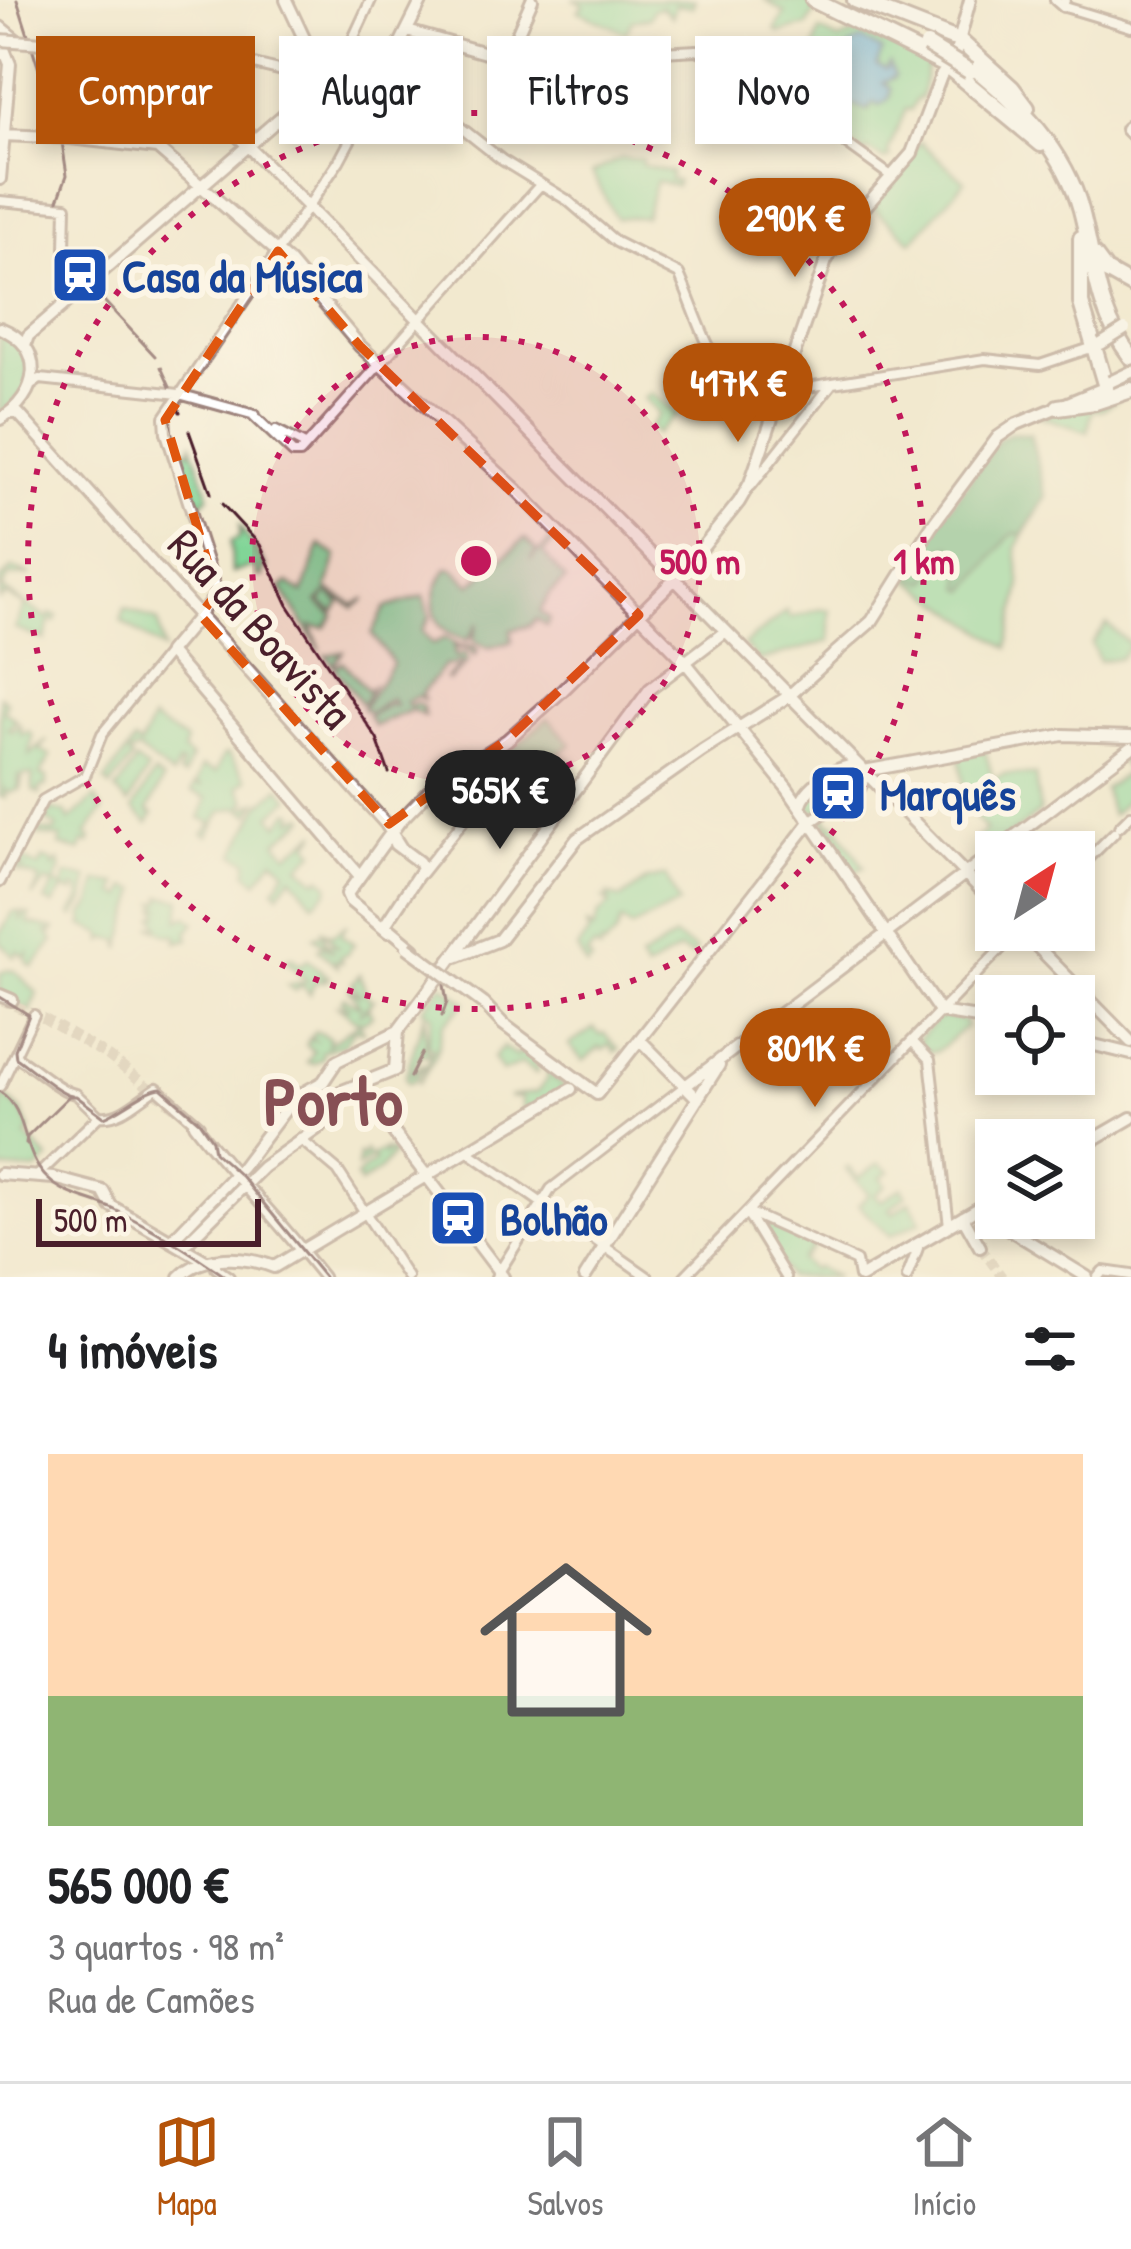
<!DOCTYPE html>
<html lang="pt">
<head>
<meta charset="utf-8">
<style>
  :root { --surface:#fff; --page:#f6f6f6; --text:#202124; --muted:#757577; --line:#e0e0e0; --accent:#b45309 }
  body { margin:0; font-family:"Patrick Hand",sans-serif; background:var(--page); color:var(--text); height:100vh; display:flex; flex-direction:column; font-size:45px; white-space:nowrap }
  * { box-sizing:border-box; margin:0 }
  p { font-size:39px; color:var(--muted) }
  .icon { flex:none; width:66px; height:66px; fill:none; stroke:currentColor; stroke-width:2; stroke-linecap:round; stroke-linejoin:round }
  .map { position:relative; height:1277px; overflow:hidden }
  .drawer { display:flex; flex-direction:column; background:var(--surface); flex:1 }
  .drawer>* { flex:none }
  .hud { position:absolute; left:36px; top:36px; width:1059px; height:108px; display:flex; gap:24px }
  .needle { width:78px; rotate:36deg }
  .controls { position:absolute; left:975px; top:831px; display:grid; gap:24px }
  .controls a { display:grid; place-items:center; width:120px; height:120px; border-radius:0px; background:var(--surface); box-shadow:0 6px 18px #0003; font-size:60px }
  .scale { position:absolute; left:36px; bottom:30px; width:225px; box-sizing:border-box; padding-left:12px; border:6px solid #4a1f2b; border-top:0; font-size:33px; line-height:42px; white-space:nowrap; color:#4a1f2b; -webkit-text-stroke:9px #fcf5e5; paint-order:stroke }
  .price { position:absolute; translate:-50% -102px; padding:0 27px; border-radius:42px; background:var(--accent); color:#fff; font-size:39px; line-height:78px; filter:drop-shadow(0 3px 6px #0008) }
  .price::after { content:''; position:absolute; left:50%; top:72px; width:36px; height:27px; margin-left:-18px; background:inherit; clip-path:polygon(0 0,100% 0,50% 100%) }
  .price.current { background:#222; color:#fff }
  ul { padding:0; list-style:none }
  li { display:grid; align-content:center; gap:24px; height:636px; padding:0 48px }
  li+li { border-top:3px solid var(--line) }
  li span { display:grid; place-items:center; height:372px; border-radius:0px; color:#555 }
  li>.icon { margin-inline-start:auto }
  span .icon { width:216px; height:216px; fill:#fffc; stroke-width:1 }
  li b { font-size:51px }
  h2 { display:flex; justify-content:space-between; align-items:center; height:144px; padding:0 48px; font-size:51px }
  .chip { padding:0 42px; border-radius:0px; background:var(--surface); box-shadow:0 6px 18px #0003; font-size:42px; line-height:108px }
  .chip.current { background:var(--accent); color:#fff }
  .menu { display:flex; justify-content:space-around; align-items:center; height:168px; border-top:3px solid var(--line); background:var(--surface); font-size:33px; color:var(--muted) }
  .menu a { display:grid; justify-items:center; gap:6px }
  .menu .current { color:var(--accent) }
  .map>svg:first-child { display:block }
  .green { fill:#81d597; stroke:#667a61; stroke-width:3; fill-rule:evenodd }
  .forest { fill:#68b680; stroke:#596a56; stroke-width:3 }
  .water { fill:#62acda; stroke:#566682; stroke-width:3 }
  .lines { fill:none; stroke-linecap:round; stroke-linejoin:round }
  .major-tunnel { stroke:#d0c1ae; stroke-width:10; stroke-dasharray:10 5; stroke-linecap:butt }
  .minor-casing { stroke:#9e847d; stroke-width:14 }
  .major-casing { stroke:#9e847d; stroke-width:16 }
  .highway-casing { stroke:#9e847d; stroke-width:20 }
  .minor { stroke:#fff; stroke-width:8 }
  .major { stroke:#fff; stroke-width:10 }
  .highway { stroke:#fff; stroke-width:14 }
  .tram { stroke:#4a1f2b; stroke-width:3 }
  .major-bridge-casing { stroke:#9e847d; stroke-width:16; stroke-linecap:butt }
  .highway-bridge-casing { stroke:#9e847d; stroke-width:20; stroke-linecap:butt }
  .major-bridge { stroke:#fff; stroke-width:10 }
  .highway-bridge { stroke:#fff; stroke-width:14 }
  .marked { fill:none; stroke:#e0560e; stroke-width:9; stroke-dasharray:24 15; stroke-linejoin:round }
  .ring { fill:none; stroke:#c2185b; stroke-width:6; stroke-dasharray:6 12 }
  .labels { text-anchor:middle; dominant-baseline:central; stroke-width:12; stroke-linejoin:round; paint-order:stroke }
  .transit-label { font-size:45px; font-weight:bold; fill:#164399; stroke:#fcf5e5; text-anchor:start }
  .street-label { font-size:45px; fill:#4a1f2b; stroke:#fcf5e5 }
  .town-label { font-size:69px; font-weight:bold; fill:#874f54; stroke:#fcf5e5 }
  .centre { fill:#c2185b; stroke:#fcf5e5; stroke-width:6 }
  .ring-label { font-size:36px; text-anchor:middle; font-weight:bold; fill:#c2185b; stroke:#fcf5e5; stroke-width:12; stroke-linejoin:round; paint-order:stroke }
</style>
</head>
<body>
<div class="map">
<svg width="1131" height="1277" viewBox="0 0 1131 1277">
  <rect width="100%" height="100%" fill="#fcf5e5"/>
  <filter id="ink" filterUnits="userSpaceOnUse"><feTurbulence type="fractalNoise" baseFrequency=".00833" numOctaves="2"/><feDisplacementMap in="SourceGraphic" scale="24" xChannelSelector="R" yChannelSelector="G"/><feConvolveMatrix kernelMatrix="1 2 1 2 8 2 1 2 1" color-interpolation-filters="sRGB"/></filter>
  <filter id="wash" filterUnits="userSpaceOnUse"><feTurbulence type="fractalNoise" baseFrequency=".004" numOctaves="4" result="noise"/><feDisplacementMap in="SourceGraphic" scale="48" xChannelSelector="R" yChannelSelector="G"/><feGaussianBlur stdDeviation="2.7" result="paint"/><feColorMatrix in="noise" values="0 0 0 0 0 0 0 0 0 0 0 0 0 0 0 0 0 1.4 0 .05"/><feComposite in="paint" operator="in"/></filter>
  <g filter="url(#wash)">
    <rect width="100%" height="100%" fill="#f2e9cf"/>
    <path class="green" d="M576,0H695L692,7L675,5L672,17L662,7L653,9L650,18L632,20L626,33L578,11L584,6Z
      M765,0H805L817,7L807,26L780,33L775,30L785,13Z
      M820,31L839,40L860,32L934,63L927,69L921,98H917L911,110L906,109L888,152L891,157L886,160L867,150L865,154L829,128L839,114L833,109L829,114L802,83ZM862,40L881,51L877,65L892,79L883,81L891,95L880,105L872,102L870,110L845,102L841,91L829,79C831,58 843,50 862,40Z
      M920,142L965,181L912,242L870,205Z
      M621,158L642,159V165L671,172L670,179L677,181L676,186L656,181L645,217L616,218L592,173Z
      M0,331L27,353L31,388L0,415Z
      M651,393L678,414L656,434L650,427L659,414L644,398Z
      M1121,397L1101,410H1092L1088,432L1039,416Z
      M1030,434L1046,497L1016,548L1021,586L1008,648L905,576L930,533Z
      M177,445L190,452L192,445L209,495L195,511L199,503Z
      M240,526L267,568H263V577H258L254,566L232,573L231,542L240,537Z
      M525,539L537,550L530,560L551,540H556L543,553L566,580L550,594L540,612L550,619L546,626L537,619L529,626L511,630L512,642L488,648L473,640L479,622L468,640C427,631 427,598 447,568L454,569L471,585Z
      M320,545L337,556L327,589L354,605L366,598L354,608L327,592L340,603L334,612L321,603L326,594L317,602L334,616L325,628L311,627L321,651L281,588L288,583L303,593Z
      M13,568L31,575L9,576L2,589L48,619L50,614L57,616L55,622L50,621L45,640L15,629L25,605L5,595L0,600V580Z
      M424,596L430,617L422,631L433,644L445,637L460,646H474L478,651L474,656L469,648H458L454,644L455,656L466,653L468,662L448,681L446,679L462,663L459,660L453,666L445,665L421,694L425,701L418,696L406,702L409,706L416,703L424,708L422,712L426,717L412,710L374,726L368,716L391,703L396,706L391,698L370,713L362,709L393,663L372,634L385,608Z
      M125,608L158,621L164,650L121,621Z
      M821,609L830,610V641L759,661L744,645L787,611L790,618Z
      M1107,624L1131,645L1120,658L1099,661L1092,644Z
      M343,652L335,662L337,666L343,662L367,690L372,687L362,705L326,655Z
      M0,696L7,702L4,710L17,721L7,728L12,731L20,725L22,735L29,731L33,736L30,755L47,740L40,750L51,756L40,775L47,777V786L40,788V794L33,791L32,775H23L20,790L19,774L18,790L8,793L5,789V798L0,797Z
      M548,718L572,744L509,792L505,774H478L509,742L515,747Z
      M152,720L186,741L183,752L191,757L184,777L179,774L182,764L179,763L172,776L138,750L129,754L132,759L110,787L105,781L134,742L140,746Z
      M985,750L993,779L1003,774L1035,775L1040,812L990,851L977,839L986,830L965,804L953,814L948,796L965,794L959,755Z
      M1131,751L1130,766L1124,762L1130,769L1131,795L1111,816L1104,789L1128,772L1120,760Z
      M228,754L247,779L238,786L247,801L242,805L245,808L257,802L250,814L237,807L222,811L208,836L203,834L212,823L200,818L207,798L192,792L194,785L203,787L196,784L201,767L216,772L223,755Z
      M136,761L148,770L128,804L116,791Z
      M853,767L862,773L863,780L819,812L805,807L807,793Z
      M154,774L163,780L148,811L153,814L148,823L133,809Z
      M280,787L290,799L271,815L279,825L290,811L295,813L292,820L304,815L306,818L277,842L288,854L318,832L309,844L315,852L300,866L316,880L320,877L329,884L328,891L314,903L292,876L279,893L274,889L286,871L274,859L257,882L246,872L248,861L235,854L260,805Z
      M95,798L103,811L86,835L91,838L89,844L83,842L80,851L60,846L61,838L38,835L40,830L54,832L57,827L44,819L50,812L47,808L66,813L69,821Z
      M826,815L830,823L836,824L864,867L849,875L821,830H830L822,818Z
      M21,858L39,867L43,859L53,862V867L59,861L61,868L55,883L63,888L66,875L88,878L85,900L74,917L71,915L81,898L79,889L74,887L73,893L64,889L53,905L45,901L54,884L46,881L32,897L40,879L16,871L17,867L25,869L18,864Z
      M666,876L679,904L631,928L621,921L616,935L604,947L601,945L600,951L594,947L587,955L592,961L587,967L577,949L589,932L587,928L591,929L586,924L594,929L598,915L610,904L604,899H609L608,895L621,899L647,880Z
      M98,881L118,884L116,894L124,897L127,887L138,890L121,949V941L106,938L104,941L103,934L82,925L85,920L82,917L92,903Z
      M162,896L181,899L179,920L187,916L195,922L187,932L189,939L177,942V935H169L151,926H160L154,917L160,915L156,908H161L156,902L162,901Z
      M13,912H21L20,921L25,913L30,915L28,923L55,929L52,933L47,932L54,941L33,967L27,962L28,953L24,957L18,951L14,957L0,942V933Z
      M347,924L341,935L354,944L347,954L340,956L342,962L336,960L337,966L318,949L322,946L334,952L314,937L322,933L326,943L337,946L321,929L332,935Z
      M674,937L696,950L693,956L679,950L646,970L640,960Z
      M291,957L301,965L307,959L329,977L327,980L318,975L324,981L314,983L310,994L302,985L295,991L287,985L307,981L286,960Z
      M8,970L15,971L37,993L31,1011L0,993V973Z
      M360,974L368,998L374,1000L358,1014L369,1008L372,1016L364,1021L355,1020L338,1006L348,1007L341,1000L344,997L361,1007L348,988L361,996L352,983Z
      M442,984L466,1002L443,1025L436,1056L418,1084L434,1049L427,1045L432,1015L423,1009Z
      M425,1013V1048L430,1051L427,1056L421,1053L410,1076L424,1063L415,1080L408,1083L405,1077Z
      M946,1017L965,1020L966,1027L936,1052H928L919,1044V1038L939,1018Z
      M360,1022L363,1031L355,1029L344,1044L322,1052L323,1058L313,1064L307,1062L314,1051L306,1045L309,1039L314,1040L311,1037L315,1031L330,1038L328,1045Z
      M594,1028L600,1035L604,1033L619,1049L615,1052L609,1045L603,1050L600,1047L583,1061L569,1045Z
      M503,1047L516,1057L520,1051L527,1056L531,1051L538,1072L535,1074L522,1063L502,1072L493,1058Z
      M548,1064L555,1065L553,1078L566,1088L519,1115L523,1109L521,1098L508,1097L537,1092L547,1079Z
      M2,1094L22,1111L30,1130L26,1136L49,1159L37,1171L0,1169Z
      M385,1149L384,1154L391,1150L393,1154L379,1171L360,1184L356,1177L375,1161L372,1158L357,1167L359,1154L363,1157L365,1151L370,1157Z
      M879,1163L890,1171L881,1177L886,1185L875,1195L882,1201L902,1187L906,1195L889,1209L894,1213L910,1201L921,1221L890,1236L858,1205L869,1194L845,1169L848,1167L859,1178Z
      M752,1216L815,1245L801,1260L812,1270L816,1267L836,1277H788Z"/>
    <path class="forest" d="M1010,433L1030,434L1046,496L1023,535L1015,533L1008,538L967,591L962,588V575L951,546L932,553V574L928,582L916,579L911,573L920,564L923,543L999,439Z"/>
    <path class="water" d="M862,40L882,51L877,66L886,70L890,64L895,77L883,82L891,88L889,99L879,105L874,102L867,110L845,102L841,91L829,79C830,56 843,50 862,40Z"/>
  </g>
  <g filter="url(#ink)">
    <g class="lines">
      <path class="major-tunnel" d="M1,1000L45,1019L108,1056L178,1110
        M980,1247L1002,1277"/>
      <g class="minor-casing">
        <path id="minor" d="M1055,0L1063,7L1065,0
          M1065,7L1131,27
          M152,50L237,60L312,78H326
          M334,71L345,56L371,0
          M541,79L573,57L697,50L747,72L891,176
          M0,201L66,207L65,248L93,279
          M33,384L40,379L179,394L255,415
          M782,391L985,359L1040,365L1094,347
          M253,415L293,453H300L541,184
          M276,430L305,445
          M751,486L831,385
          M200,615L214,596L215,586L166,433L165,417L339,161L375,94L450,119L502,160L567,200L616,242L679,274C702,326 716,391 773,417
          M1119,827L1131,815
          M1074,873L1114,833
          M421,874L475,806L473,799L459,787L458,780L493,754
          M0,882L43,800L85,776L102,734L169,652
          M912,1041L930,1060L949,1226
          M15,1056C32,1065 61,1093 76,1094L99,1116
          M0,1086L34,1015
          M99,1116C121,1119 139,1099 157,1088L199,1125
          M300,1139L338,1171L407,1277
          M467,1151L648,1277
          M37,1176L99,1116
          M748,1212L856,1261L859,1277
          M747,1213L786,1277
          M302,1251L323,1277
          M216,1261V1268L229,1277
          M496,1277L551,1189L684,1087
          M684,1277L1019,930
          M907,1277L918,1248
          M1098,1277L1103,1271L1131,1275"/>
      </g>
      <g class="major-casing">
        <path id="major" d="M286,0L310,51
          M0,27L16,40
          M407,31L550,71
          M0,39L10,64L0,179
          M57,44L144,51L161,58L996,905
          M309,50L304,55L327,70L336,83L375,94L422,0
          M506,59L532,0
          M1131,125L1126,129L1131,134
          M3,135L50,137
          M70,138L157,148L289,262L360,346L518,491L682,658L787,788L940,1012
          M0,328C48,347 39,396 0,419
          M25,345L28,336L334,71
          M10,413H18L386,824L401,848
          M200,615L169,652L359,875
          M834,654L872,621L931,527L998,437L1017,424L1111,385
          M864,771L1063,735L1131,737
          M800,807C805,786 836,766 857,765
          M395,844L419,862L422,869L385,925L414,949
          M347,894L399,822L432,788L507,740L563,690L686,568L739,502L750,483L826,261L844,231L912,153L941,76L955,56L970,0
          M347,894L350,901L388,932
          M1021,930L1131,1042
          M456,957L499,940L577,839L702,751L789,696L839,650
          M433,984L650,689L726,631
          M0,995L12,1000
          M484,1004L503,1024L597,1094L810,822L860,787L866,773
          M940,1012L996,1021
          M640,1040L698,1099
          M1074,1040L1131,1054
          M364,1081L363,1091L385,1121L503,1277
          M684,1087L1131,748
          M194,1124C227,1168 267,1207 302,1251
          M1074,1151L1131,1118
          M0,1174L54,1178L103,1191L111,1206L204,1260
          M963,1217L980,1247
          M1001,1218L1007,1228L1087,1277
          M172,1240L242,1167L294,1098L323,1082L337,1061L398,1031L434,983
          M182,1247L263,1167L321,1126L340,1092L395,1070L398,1031
          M180,1277C202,1253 246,1256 274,1267L571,1089
          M585,1277L719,1065
          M861,1277L996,1198"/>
      </g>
      <g class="highway-casing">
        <path id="highway" d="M813,0L941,63
          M855,0L952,38
          M959,40L1012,88L1027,108
          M971,65C1018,103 1065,150 1081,210C1095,263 1096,312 1131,357
          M948,67L1041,144
          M1081,238V303L1105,384L1110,385
          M1094,255L1106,271L1131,285
          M1058,407L1095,402L1131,390"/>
      </g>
      <use href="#minor" class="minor"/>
      <use href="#major" class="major"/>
      <use href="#highway" class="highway"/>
      <path class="tram" d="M17,0L62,142L67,175L58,200
        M92,288L155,356
        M161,367L170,387
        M177,405L180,412
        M189,431L211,493
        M222,504L260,545L288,605L377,739L389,773
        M0,997L29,1015L15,1050L16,1058C30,1067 58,1093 72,1095
        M442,1016L447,1002L444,985
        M410,1077L422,1053
        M0,1092C29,1110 20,1153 48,1179C67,1197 92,1199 115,1210C153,1228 191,1252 226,1277
        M26,1144L27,1137L69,1096H76L104,1117C122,1110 146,1089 161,1088L199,1121L212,1140L214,1152L242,1177L324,1277"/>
      <g class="major-bridge-casing">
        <path id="major-bridge" d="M0,40L57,44
          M50,137L70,138
          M1101,344L1125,329
          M1110,382L1131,372
          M407,947L484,1004"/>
      </g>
      <g class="highway-bridge-casing">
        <path id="highway-bridge" d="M927,45L969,71"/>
      </g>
      <use href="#major-bridge" class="major-bridge"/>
      <use href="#highway-bridge" class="highway-bridge"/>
    </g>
  </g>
  <path d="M0 0H1131V1277H0ZM278,251L360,346L639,615L508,739L389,824L200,615L217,593L165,420Z" fill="#f2e9cf" fill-opacity=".55" fill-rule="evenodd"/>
  <path class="marked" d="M278,251L360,346L639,615L508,739L389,824L200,615L217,593L165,420Z"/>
  <circle cx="476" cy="561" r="224" fill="#c2185b" fill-opacity=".12"/>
  <g class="ring">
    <circle cx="476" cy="561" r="224"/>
    <circle cx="476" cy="561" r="448"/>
  </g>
  <defs>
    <g id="station-square" transform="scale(3)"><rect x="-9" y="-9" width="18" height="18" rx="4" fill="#1a4fb4" stroke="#fcf5e5"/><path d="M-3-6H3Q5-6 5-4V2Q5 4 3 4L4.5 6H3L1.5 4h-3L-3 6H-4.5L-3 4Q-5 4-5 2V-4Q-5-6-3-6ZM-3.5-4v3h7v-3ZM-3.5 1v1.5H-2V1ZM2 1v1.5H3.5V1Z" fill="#fff"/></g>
  </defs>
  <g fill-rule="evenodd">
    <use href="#station-square" x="80" y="275"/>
    <use href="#station-square" x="838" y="793"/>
    <use href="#station-square" x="458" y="1218"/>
  </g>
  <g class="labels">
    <g class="transit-label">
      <text x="122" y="275">Casa da Música</text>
      <text x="880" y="793">Marquês</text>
      <text x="500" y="1218">Bolhão</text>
    </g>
    <g class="street-label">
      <text transform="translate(261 628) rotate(48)">Rua da Boavista</text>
    </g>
    <g class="town-label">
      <text x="333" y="1100">Porto</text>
    </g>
  </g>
  <circle cx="476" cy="561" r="18" class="centre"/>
  <g class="ring-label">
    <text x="700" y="574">500 m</text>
    <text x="924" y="574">1 km</text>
  </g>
</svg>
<div class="controls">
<a><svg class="needle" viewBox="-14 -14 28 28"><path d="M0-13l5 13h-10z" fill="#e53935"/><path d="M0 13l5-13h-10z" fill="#757577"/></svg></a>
<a><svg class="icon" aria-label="locate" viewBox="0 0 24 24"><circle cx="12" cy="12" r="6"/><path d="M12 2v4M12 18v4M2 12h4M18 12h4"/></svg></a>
<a><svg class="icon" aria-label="layers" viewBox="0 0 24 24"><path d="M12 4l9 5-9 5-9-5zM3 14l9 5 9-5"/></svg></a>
</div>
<div class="scale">500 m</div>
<b class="price" style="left:795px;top:280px">290K €</b>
<b class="price" style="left:738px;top:445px">417K €</b>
<b class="price current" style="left:500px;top:852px">565K €</b>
<b class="price" style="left:815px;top:1110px">801K €</b>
<div class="hud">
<a class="chip current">Comprar</a>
<a class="chip">Alugar</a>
<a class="chip">Filtros</a>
<a class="chip">Novo</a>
</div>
</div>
<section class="drawer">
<h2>4 imóveis<svg class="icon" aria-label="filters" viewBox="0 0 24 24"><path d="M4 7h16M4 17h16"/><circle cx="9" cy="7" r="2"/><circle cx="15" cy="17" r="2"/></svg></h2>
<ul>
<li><span style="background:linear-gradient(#ffd9b3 65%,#8fb573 0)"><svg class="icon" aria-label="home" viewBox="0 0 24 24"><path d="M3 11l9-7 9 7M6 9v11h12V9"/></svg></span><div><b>565 000 €</b><p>3 quartos · 98 m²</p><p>Rua de Camões</p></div></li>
</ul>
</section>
<nav class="menu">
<a class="current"><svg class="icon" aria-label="map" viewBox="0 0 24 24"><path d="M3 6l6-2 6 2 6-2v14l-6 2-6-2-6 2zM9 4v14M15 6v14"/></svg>Mapa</a>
<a><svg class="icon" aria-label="saved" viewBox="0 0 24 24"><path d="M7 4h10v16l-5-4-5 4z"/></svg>Salvos</a>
<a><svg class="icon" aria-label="home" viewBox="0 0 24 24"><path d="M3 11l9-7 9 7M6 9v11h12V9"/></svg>Início</a>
</nav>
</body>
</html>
